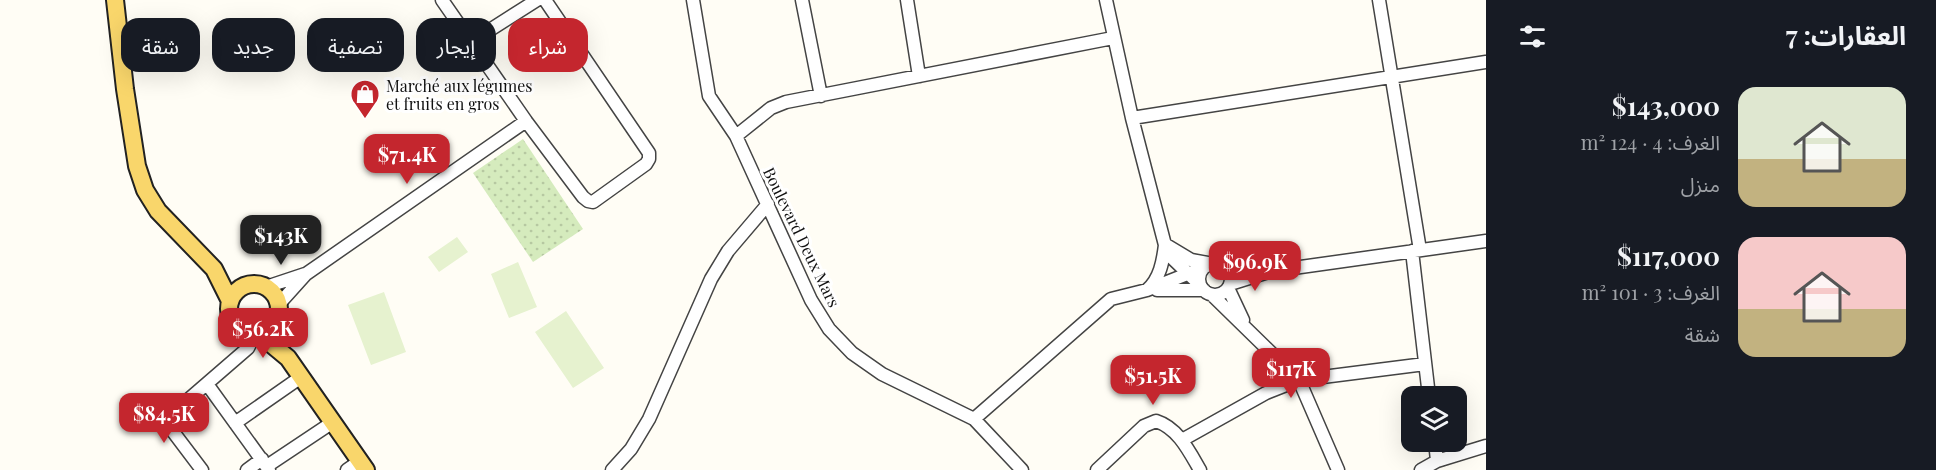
<!DOCTYPE html>
<html lang="ar">
<head>
<meta charset="utf-8">
<style>
  :root { --surface:#171b24; --page:#242831; --text:#f1f3f6; --muted:#9ea1a6; --accent:#c4262e }
  body { margin:0; font-family:"Playfair Display","Noto Sans Arabic",serif; background:var(--page); color:var(--text); direction:rtl; height:100vh; display:flex; flex-direction:column; font-size:22px; white-space:nowrap }
  * { box-sizing:border-box; margin:0 }
  p { font-size:20px; color:var(--muted) }
  .icon { flex:none; width:33px; height:33px; fill:none; stroke:currentColor; stroke-width:2; stroke-linecap:round; stroke-linejoin:round }
  .map { position:relative; flex:1; overflow:hidden; direction:ltr }
  .sheet { display:flex; flex-direction:column; background:var(--surface); width:450px }
  .sheet>* { flex:none }
  .top-card { position:absolute; left:18px; top:18px; width:570px; height:54px; direction:rtl; display:flex; gap:12px }
  .fabs { position:absolute; left:1401px; top:386px; display:grid; gap:12px }
  .fabs a { display:grid; place-items:center; width:66px; height:66px; border-radius:12px; background:var(--surface); box-shadow:0 6px 24px #0002; font-size:30px }
  .price { position:absolute; translate:-50% -51px; padding:0 14px; border-radius:12px; background:var(--accent); color:#fff; font-size:20px; line-height:39px; filter:drop-shadow(0 2px 3px #0008) }
  .price::after { content:''; position:absolute; left:50%; top:36px; width:18px; height:14px; margin-left:-9px; background:inherit; clip-path:polygon(0 0,100% 0,50% 100%) }
  .price.current { background:#222; color:#fff }
  ul { padding:0; list-style:none }
  li { display:flex; align-items:center; gap:18px; height:150px; padding:0 30px }
  li span { display:grid; place-items:center; flex:none; width:168px; height:120px; border-radius:18px; color:#555 }
  li>.icon { margin-inline-start:auto }
  span .icon { width:72px; height:72px; fill:#fffc; stroke-width:1 }
  li b { font-size:26px }
  h2 { display:flex; justify-content:space-between; align-items:center; height:72px; padding:0 30px; font-size:26px }
  .chip { padding:0 21px; border-radius:18px; background:var(--surface); box-shadow:0 6px 24px #0002; font-size:21px; line-height:54px }
  .chip.current { background:var(--accent); color:#fff }
  main { display:flex; flex:1; min-height:0 }
  .map>svg:first-child { display:block }
  .grass { fill:url(#grass-dots) }
  .pitch { fill:#e6f2cf }
  .lines { fill:none; stroke-linecap:round; stroke-linejoin:round }
  .minor-casing { stroke:#444; stroke-width:15 }
  .major-casing { stroke:#222; stroke-width:20 }
  .minor { stroke:#fff; stroke-width:12 }
  .major { stroke:#f9d66b; stroke-width:16 }
  .labels { text-anchor:middle; dominant-baseline:central; stroke-width:6; stroke-linejoin:round; paint-order:stroke }
  .poi-label { font-size:16px; fill:#111; stroke:#fff; text-anchor:start }
  .street-label { font-size:16px; fill:#111; stroke:#fff }
</style>
</head>
<body>
<main>
<section class="sheet">
<h2>العقارات: 7<svg class="icon" aria-label="filters" viewBox="0 0 24 24"><path d="M4 7h16M4 17h16"/><circle cx="9" cy="7" r="2"/><circle cx="15" cy="17" r="2"/></svg></h2>
<ul>
<li><span style="background:linear-gradient(#dfe7d0 60%,#c2b280 0)"><svg class="icon" aria-label="home" viewBox="0 0 24 24"><path d="M3 11l9-7 9 7M6 9v11h12V9"/></svg></span><div><b>$143,000</b><p>الغرف: 4 · 124 m²</p><p>منزل</p></div></li>
<li><span style="background:linear-gradient(#f6c9c9 60%,#c2b280 0)"><svg class="icon" aria-label="home" viewBox="0 0 24 24"><path d="M3 11l9-7 9 7M6 9v11h12V9"/></svg></span><div><b>$117,000</b><p>الغرف: 3 · 101 m²</p><p>شقة</p></div></li>
</ul>
</section>
<div class="map">
<svg width="1486" height="470" viewBox="0 0 1486 470">
  <defs>
    <pattern id="grass-dots" width="8" height="8" patternUnits="userSpaceOnUse" patternTransform="scale(1.5)"><rect width="8" height="8" fill="#d5ebbd"/><path d="M2 2h.1M6 6h.1" fill="none" stroke="#b6c8a1" stroke-width="1.8" stroke-linecap="round"/></pattern>
  </defs>
  <rect width="100%" height="100%" fill="#fffdf5"/>
  <path class="grass" d="M523,139L583,229L533,262L473,173Z"/>
  <path class="pitch" d="M457,237L468,252L439,272L428,257Z
    M518,262L537,307L509,318L491,274Z
    M384,292L406,352L371,365L348,305Z
    M566,311L604,368L573,388L535,332Z"/>
  <g class="lines">
    <g class="minor-casing">
      <path id="minor" d="M442,0L526,121L583,197L588,201L593,202L646,164L649,159V153L545,0
        M693,0L709,96L736,136L811,300L829,329L852,353L882,374L974,419L1022,470
        M802,0L821,96
        M907,0L919,76
        M1106,0L1132,118L1165,245L1171,257L1200,285
        M1379,0L1420,250
        M471,42L537,0
        M1132,118L1486,62
        M736,136L771,108L786,102L1113,38
        M1166,245L1191,260L1213,264
        M1412,251L1429,396
        M1199 279a16 16 0 1 1 32 0a16 16 0 1 1-32 0Z
        M1222,265L1268,271
        M1230,284L1272,271L1486,241
        M266,287L305,274
        M1228,288L1243,320
        M1147,290C1160,279 1163,261 1165,245
        M1157,290H1204
        M1212,295L1299,380L1338,470
        M279,304L306,274L526,121
        M207,384L269,470
        M974,419L1111,299L1147,290L1205,267
        M235,423L301,377
        M1182,440L1266,393L1299,380L1425,364
        M1435,441L1437,461
        M267,466L333,422
        M202,470L171,429L169,423L174,412L248,348L252,340L251,334
        M247,470L262,459
        M347,470L360,461
        M612,470L631,449L649,419L711,279L728,251L768,204
        M1097,470L1144,426L1156,421C1178,428 1189,451 1200,470
        M1421,470L1437,461L1486,446"/>
    </g>
    <g class="major-casing">
      <path id="major" d="M115,0L125,89L137,166L145,190L158,211L214,269L230,301
        M229 309a25 25 0 1 1 50 0a25 25 0 1 1-50 0Z
        M259,334L288,358L366,470"/>
    </g>
    <use href="#minor" class="minor"/>
    <use href="#major" class="major"/>
  </g>
  <defs>
    <g id="shop-pin" transform="scale(1.5)"><path d="M0 17L-7.5 6A9.5 9.5 0 1 1 7.5 6Z" fill="#c4262e" stroke="#fff"/><path d="M-5-2.5h2.3a2.7 3.5 0 0 1 5.4 0H5L5.5 6h-11ZM-1.5-2.5h3a1.5 2.3 0 0 0-3 0Z" fill="#fff"/></g>
  </defs>
  <g fill-rule="evenodd">
    <use href="#shop-pin" x="365" y="94"/>
  </g>
  <g class="labels">
    <g class="poi-label">
      <text x="386" y="85">Marché aux légumes<tspan x="386" dy="18">et fruits en gros</tspan></text>
    </g>
    <g class="street-label">
      <text transform="translate(802 237) rotate(64)">Boulevard Deux Mars</text>
    </g>
  </g>
</svg>
<div class="fabs">
<a><svg class="icon" aria-label="layers" viewBox="0 0 24 24"><path d="M12 4l9 5-9 5-9-5zM3 14l9 5 9-5"/></svg></a>
</div>
<b class="price" style="left:407px;top:185px">$71.4K</b>
<b class="price current" style="left:281px;top:266px">$143K</b>
<b class="price" style="left:1255px;top:292px">$96.9K</b>
<b class="price" style="left:263px;top:359px">$56.2K</b>
<b class="price" style="left:1291px;top:399px">$117K</b>
<b class="price" style="left:1153px;top:406px">$51.5K</b>
<b class="price" style="left:164px;top:444px">$84.5K</b>
<div class="top-card">
<a class="chip current">شراء</a>
<a class="chip">إيجار</a>
<a class="chip">تصفية</a>
<a class="chip">جديد</a>
<a class="chip">شقة</a>
</div>
</div>
</main>
</body>
</html>
